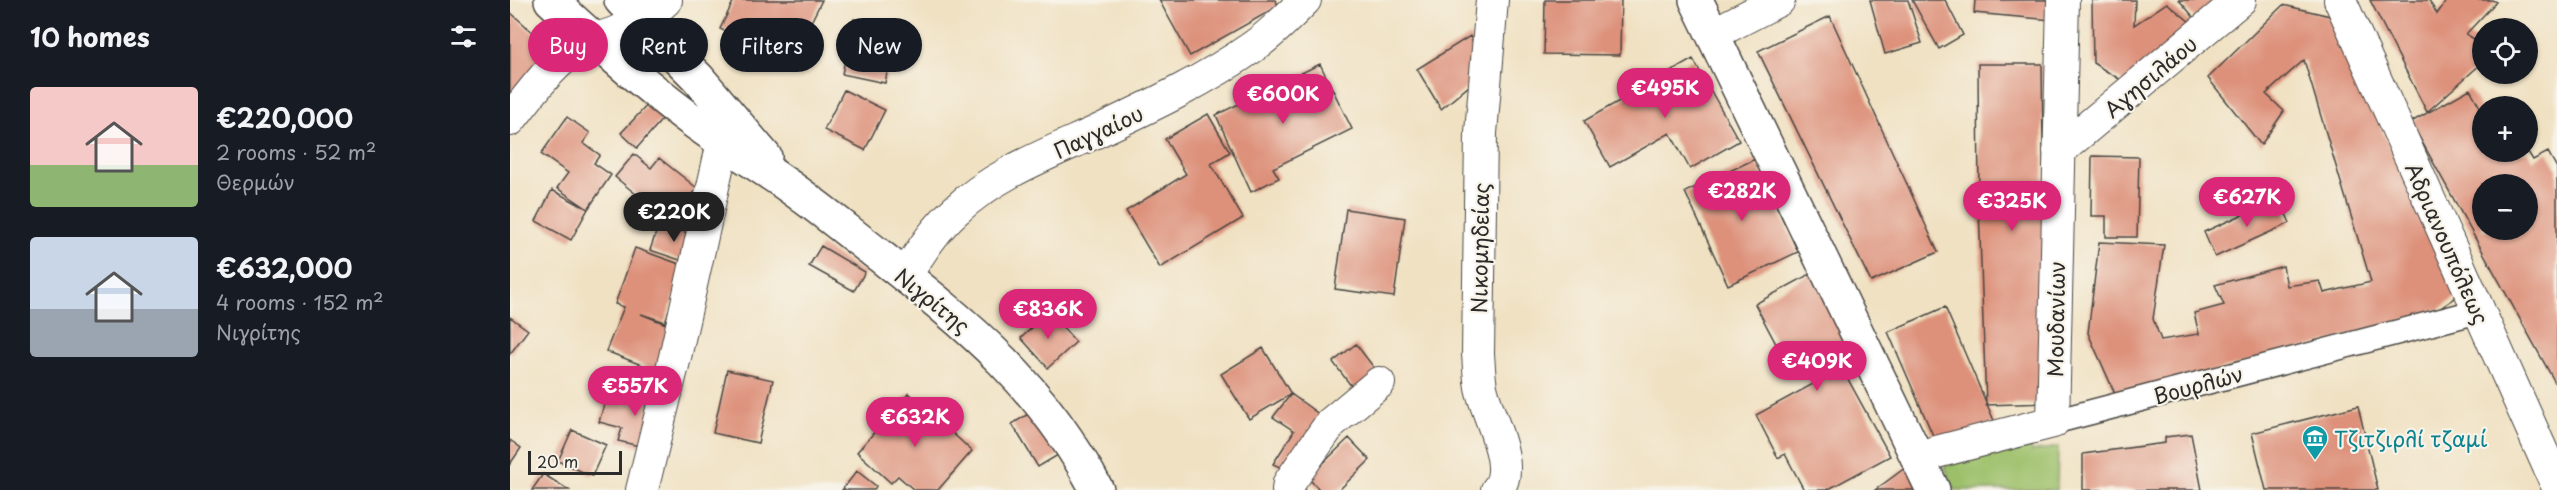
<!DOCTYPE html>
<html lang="en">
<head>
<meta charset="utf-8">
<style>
  :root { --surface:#171b24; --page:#20242c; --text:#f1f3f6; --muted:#9ea1a6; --accent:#db2777 }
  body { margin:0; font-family:"Playpen Sans",sans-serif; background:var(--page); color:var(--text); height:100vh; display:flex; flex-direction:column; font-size:22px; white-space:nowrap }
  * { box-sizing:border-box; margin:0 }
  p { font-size:20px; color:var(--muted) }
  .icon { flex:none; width:33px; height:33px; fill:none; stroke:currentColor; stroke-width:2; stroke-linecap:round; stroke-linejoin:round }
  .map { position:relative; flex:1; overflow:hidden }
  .details { display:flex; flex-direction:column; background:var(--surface); width:510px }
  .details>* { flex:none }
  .hud { position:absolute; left:18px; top:18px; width:570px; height:54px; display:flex; gap:12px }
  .tools { position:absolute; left:1962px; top:18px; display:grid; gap:12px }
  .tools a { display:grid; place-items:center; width:66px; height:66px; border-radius:50%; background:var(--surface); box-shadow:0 2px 4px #0004; font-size:30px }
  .scale { position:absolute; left:18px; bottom:15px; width:94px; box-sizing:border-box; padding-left:6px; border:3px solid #2b2b2b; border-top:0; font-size:16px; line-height:21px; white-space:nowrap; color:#2b2b2b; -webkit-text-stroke:4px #f7f3e8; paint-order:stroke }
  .price { position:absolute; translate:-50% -51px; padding:0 14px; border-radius:21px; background:var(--accent); color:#fff; font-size:20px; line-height:39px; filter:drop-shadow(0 2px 3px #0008) }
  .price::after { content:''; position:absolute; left:50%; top:36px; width:18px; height:14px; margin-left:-9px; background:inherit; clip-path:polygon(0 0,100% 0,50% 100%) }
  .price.selected { background:#222; color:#fff }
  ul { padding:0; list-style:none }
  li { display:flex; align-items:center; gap:18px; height:150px; padding:0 30px }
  li span { display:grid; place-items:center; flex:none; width:168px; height:120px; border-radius:6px; color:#555 }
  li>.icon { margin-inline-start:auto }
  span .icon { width:72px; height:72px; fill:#fffc; stroke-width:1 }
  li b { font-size:26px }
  h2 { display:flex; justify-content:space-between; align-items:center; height:72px; padding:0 30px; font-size:26px }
  .tag { padding:0 21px; border-radius:27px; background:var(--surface); box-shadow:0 2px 4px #0004; font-size:21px; line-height:54px }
  .tag.selected { background:var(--accent); color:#fff }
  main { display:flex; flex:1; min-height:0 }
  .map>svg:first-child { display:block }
  .green { fill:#9cc069; stroke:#64764a; stroke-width:1.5 }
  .building { fill:#dd917a; fill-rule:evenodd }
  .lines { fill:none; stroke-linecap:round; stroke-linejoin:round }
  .pedestrian-casing { stroke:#494642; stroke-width:27 }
  .minor-casing { stroke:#494642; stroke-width:34 }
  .tertiary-casing { stroke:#494642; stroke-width:36 }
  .pedestrian { stroke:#fff; stroke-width:24 }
  .minor { stroke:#fff; stroke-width:32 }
  .tertiary { stroke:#fff; stroke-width:33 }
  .labels { text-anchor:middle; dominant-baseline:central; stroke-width:4.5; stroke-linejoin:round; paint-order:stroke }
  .street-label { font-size:21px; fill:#2b2b2b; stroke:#f7f3e8 }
  .culture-label { font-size:21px; fill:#0d838f; stroke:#f7f3e8; text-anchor:start }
</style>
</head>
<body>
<main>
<section class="details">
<h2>10 homes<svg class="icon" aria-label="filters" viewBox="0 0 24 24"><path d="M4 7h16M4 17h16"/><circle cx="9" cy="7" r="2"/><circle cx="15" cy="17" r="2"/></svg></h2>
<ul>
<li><span style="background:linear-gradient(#f6c9c9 65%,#8fb573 0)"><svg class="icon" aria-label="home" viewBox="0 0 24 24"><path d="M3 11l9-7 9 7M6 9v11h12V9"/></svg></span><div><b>€220,000</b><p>2 rooms · 52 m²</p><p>Θερμών</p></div></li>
<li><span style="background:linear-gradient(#c9d6e8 60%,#9aa5b1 0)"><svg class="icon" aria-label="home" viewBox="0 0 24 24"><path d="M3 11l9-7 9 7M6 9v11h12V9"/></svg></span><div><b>€632,000</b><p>4 rooms · 152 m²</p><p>Νιγρίτης</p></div></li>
</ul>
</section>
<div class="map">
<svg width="2047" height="490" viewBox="0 0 2047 490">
  <rect width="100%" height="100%" fill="#f7f3e8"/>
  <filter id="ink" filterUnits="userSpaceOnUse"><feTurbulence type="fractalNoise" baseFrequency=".0167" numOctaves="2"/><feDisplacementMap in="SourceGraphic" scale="12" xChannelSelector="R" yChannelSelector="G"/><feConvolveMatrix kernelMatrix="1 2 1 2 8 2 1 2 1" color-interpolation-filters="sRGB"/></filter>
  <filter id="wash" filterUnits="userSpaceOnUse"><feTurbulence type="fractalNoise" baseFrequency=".008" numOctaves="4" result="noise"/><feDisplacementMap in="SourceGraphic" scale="24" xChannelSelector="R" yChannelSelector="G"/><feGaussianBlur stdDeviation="1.35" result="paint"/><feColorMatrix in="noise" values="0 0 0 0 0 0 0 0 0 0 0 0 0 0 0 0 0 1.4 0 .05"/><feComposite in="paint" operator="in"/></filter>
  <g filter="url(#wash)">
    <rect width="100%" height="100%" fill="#f0e1c2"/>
    <path class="green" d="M1520,443L1522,452L1548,447L1547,490H1445L1434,466Z"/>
    <g id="blocks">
      <path class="building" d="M224,0H312L299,26L282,18L264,55L210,29Z
        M649,0H765L769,6L680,56Z
        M1035,0H1111L1110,55L1034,54Z
        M1360,0H1398L1412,43L1375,54Z
        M1402,0H1435L1453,35L1429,49Z
        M1465,0H1544L1542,20L1464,13Z
        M1582,0H1625L1624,25L1657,3L1686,27L1619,85L1583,63Z
        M1669,0H1712L1687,21Z
        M1860,0H1919L1927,14L1937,0H1982L1986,2L1956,34L1972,44V63L1917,112Z
        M1773,5L1820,16L1948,296L1929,309L1821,341L1606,396L1578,333L1589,242L1654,245L1643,319L1651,340L1689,334L1684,313L1714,305L1705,285L1773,266L1777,286L1810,281L1814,293L1861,282L1794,60L1756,94L1774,111L1751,145L1698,78Z
        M0,12L46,53L14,103L0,92Z
        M1320,16L1428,252L1361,282L1248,51Z
        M344,19L386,28L375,83L332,74Z
        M960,36L976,72L931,109L907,69Z
        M1183,59L1229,141L1180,169L1160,133L1100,167L1074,121Z
        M810,64L842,129L763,168L769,178L741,192L706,115Z
        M1468,64H1532L1536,403L1476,405L1469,208Z
        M1960,89L1972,111V152H2018L2023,160L2038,152L2047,168V386L1901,122ZM1972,184H2018V230H1972Z
        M334,90L375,110L355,150L314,130Z
        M140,102L155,116L127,148L111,133Z
        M698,114L720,152L701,164L733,218L650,268L616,211L676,174L655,139Z
        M57,117L80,133L73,143L90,155L84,163L101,175L78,209L61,240L26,221L42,190L78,209L47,188L58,173L31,154Z
        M124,154L141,168L149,158L187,188L160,222L105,177Z
        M1582,156L1629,157L1627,237H1596V216H1581Z
        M1245,159L1288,252L1218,285L1175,192Z
        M1769,198L1780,223L1705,257L1694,232Z
        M836,209L895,218L884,297L825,289Z
        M149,224L187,236L179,263L140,250Z
        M311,246L355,272L344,291L299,266Z
        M125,248L175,266L155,322L131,314L171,330L157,375L96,351L114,307L105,304Z
        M1302,273L1349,362L1333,370L1380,456L1317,490H1294L1275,454L1268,458L1246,415L1305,383L1296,366L1282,374L1245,304Z
        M1435,307L1485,423L1428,447L1378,332Z
        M539,312L566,342L538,368L511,338Z
        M0,317L18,330L0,354Z
        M846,344L871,377L848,395L823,362Z
        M753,348L781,394L821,423L785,474L763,464L784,431L763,417L781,394L739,419L711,374Z
        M217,370L263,380L248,443L203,433Z
        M120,388L155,396L142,449L108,441L112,428L89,422L96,398L116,404Z
        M399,393L462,451L428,490H404L388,476L381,483L347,452Z
        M1848,406L1868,490H1756L1742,433Z
        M523,411L548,455L528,467L502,424Z
        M62,430L96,445L82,476L48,461Z
        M1681,434L1692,490H1573V454L1655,443V437Z
        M839,438L860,460L829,490H810L798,478Z
        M0,440L11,448L0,464Z
        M1399,465L1418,490H1365Z
        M347,471L366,486L364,490H332Z
        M33,474L59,490H22Z"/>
    </g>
  </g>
  <g filter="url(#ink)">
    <use href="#blocks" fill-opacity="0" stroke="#494642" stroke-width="1.5"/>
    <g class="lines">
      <g class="pedestrian-casing">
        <path id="pedestrian" d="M1543,422L1969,311"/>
      </g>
      <g class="minor-casing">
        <path id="minor" d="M982,0L971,133L968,354C969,365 969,376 971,387C976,414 1008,467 987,490
          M1830,0L2047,485
          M1203,34L1269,0
          M0,120C20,95 42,62 71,46C83,39 97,36 110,31C128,24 142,13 156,0
          M1549,151L1730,0
          M395,276C410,253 424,230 445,211C484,174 540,153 588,131C641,106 696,80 744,46C763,33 779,16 795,0
          M1407,457L1543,422L1553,0
          M132,490L165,357L213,142
          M778,490L779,483L821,423L869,383"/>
      </g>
      <g class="tertiary-casing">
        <path id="tertiary" d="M41,0C84,40 128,80 175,115C209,141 245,162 280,187C311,209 340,233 370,256C460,327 533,386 587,490
          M111,0L188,78L255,157
          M1186,0L1423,490"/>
      </g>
      <use href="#pedestrian" class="pedestrian"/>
      <use href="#minor" class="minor"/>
      <use href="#tertiary" class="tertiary"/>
    </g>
  </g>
  <defs>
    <g id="museum-pin" transform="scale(1.35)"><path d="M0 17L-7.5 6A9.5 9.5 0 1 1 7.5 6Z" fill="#0f9aa8" stroke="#f7f3e8"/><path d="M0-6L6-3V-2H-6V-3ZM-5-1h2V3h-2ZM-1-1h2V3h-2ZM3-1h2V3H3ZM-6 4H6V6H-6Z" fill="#fff"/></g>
  </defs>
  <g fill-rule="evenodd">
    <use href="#museum-pin" x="1805" y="438"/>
  </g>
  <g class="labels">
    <g class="street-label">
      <text transform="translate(1640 76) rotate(-40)">Αγησιλάου</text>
      <text transform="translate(588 131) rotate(-25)">Παγγαίου</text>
      <text transform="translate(1938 243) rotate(66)">Αδριανουπόλεως</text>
      <text transform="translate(969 248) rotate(-89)">Νικομηδείας</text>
      <text transform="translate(423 300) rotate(39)">Νιγρίτης</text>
      <text transform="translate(1545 319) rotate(-89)">Μουδανίων</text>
      <text transform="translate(1688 384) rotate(-15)">Βουρλών</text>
    </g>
    <g class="culture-label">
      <text x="1824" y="438">Τζιτζιρλί τζαμί</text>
    </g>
  </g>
</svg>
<div class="tools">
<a><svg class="icon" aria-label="locate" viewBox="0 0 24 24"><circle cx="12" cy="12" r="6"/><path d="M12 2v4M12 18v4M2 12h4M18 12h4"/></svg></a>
<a>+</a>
<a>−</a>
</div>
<div class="scale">20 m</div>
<b class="price" style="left:1155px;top:119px">€495K</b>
<b class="price" style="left:773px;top:125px">€600K</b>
<b class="price" style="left:1232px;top:222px">€282K</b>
<b class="price" style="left:1737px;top:228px">€627K</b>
<b class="price" style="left:1502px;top:232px">€325K</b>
<b class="price selected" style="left:164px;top:243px">€220K</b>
<b class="price" style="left:538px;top:340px">€836K</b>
<b class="price" style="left:1307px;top:392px">€409K</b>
<b class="price" style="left:125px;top:417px">€557K</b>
<b class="price" style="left:405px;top:448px">€632K</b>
<div class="hud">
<a class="tag selected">Buy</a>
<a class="tag">Rent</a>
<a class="tag">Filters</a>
<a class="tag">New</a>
</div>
</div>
</main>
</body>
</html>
